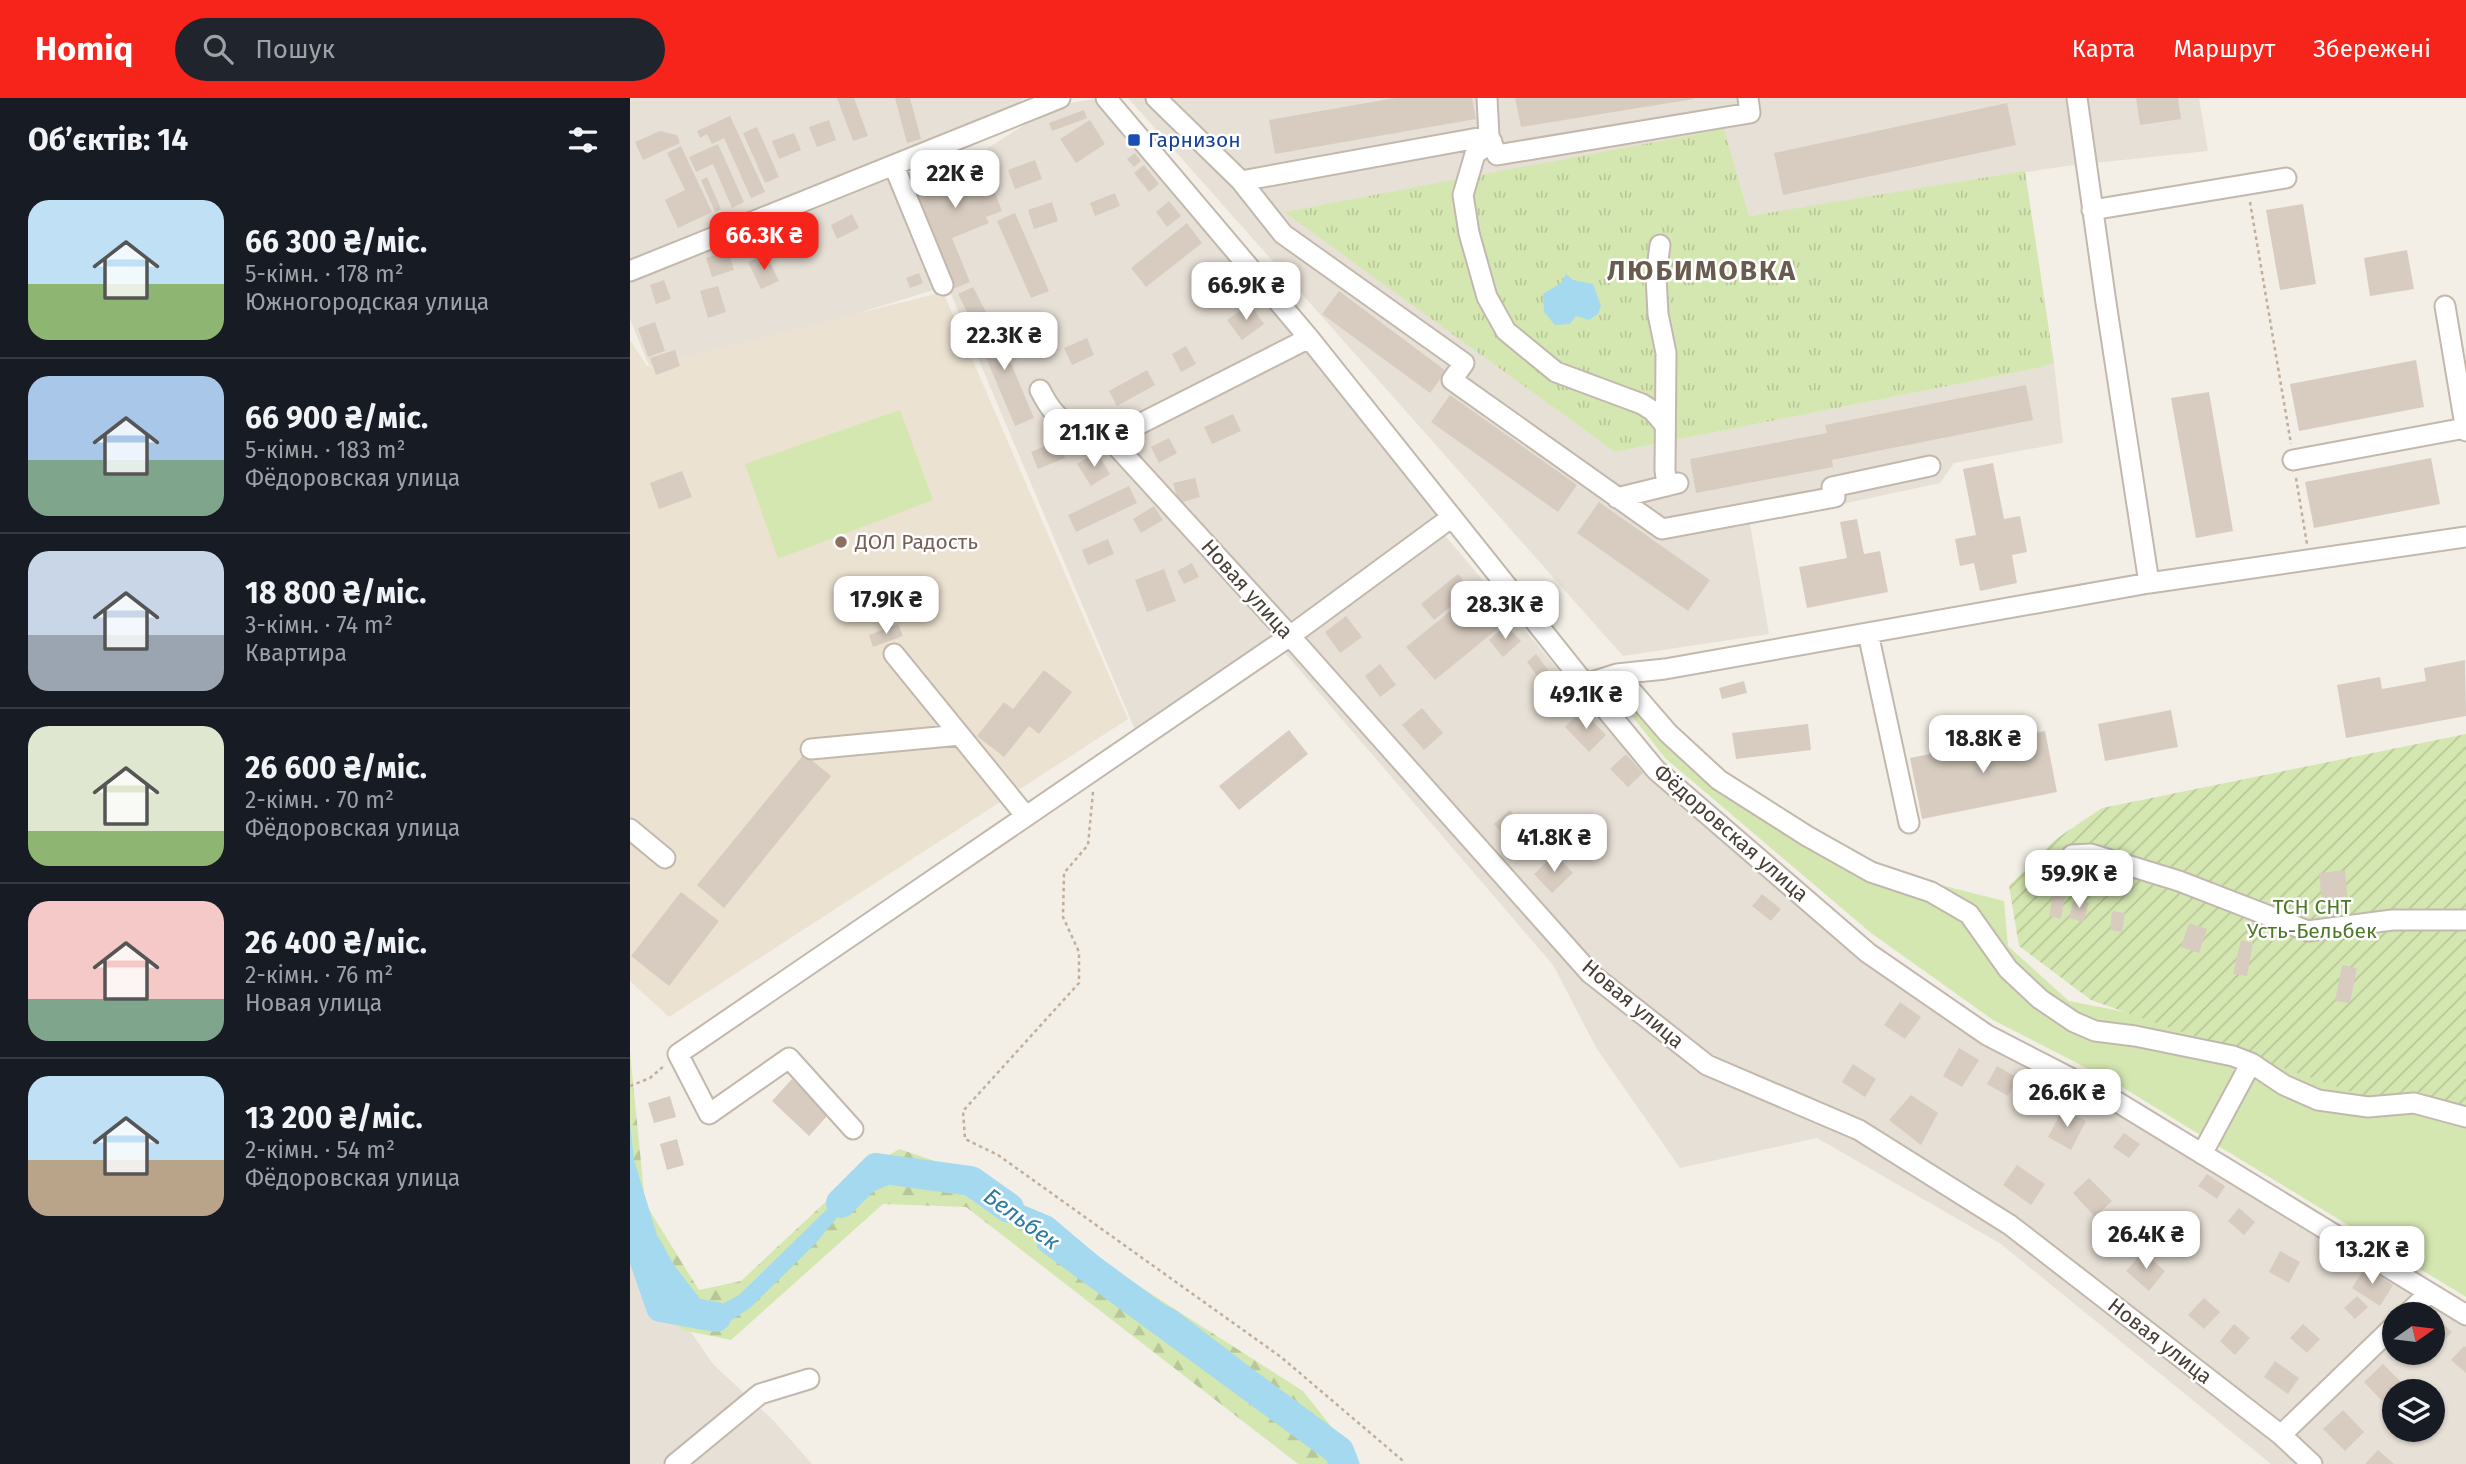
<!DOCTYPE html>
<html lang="uk">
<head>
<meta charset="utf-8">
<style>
  :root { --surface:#171b24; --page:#20242c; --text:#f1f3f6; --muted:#9ea1a6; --line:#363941; --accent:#f7241b }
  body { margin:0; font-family:"Fira Sans",sans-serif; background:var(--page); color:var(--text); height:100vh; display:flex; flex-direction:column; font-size:26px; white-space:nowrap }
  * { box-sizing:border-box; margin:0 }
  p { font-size:23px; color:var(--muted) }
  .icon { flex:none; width:38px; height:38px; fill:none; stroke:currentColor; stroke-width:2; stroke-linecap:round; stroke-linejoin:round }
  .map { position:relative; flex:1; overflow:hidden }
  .side { display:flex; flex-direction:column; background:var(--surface); width:630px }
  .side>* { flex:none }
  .needle { width:46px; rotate:76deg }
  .fabs { position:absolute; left:1752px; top:1204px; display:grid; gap:14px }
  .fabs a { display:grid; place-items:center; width:63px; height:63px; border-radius:50%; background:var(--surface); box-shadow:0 2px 5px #0004; font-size:35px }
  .price { position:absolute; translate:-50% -60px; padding:0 16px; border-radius:14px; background:#fff; color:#222; font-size:23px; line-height:46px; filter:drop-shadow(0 2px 4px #0008) }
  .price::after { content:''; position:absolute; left:50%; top:42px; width:21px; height:16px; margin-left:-10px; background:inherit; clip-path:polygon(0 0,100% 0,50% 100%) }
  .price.active { background:var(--accent); color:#fff }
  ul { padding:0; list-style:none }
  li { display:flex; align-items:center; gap:21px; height:175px; padding:0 28px }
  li+li { border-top:2px solid var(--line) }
  li span { display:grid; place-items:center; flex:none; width:196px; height:140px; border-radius:21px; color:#555 }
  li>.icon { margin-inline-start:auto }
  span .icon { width:84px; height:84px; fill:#fffc; stroke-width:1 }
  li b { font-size:30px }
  h2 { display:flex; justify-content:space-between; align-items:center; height:84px; padding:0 28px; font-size:30px }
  header { display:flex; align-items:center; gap:42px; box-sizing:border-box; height:98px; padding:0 35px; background:var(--accent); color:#fff }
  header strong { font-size:33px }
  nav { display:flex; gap:38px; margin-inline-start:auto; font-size:24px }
  .search { width:490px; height:63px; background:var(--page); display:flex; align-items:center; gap:18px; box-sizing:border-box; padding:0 24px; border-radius:38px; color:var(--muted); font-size:26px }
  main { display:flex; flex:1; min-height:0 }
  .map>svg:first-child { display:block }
  .residential { fill:#e7e0d6; fill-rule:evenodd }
  .education { fill:#ece2d1 }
  .grass { fill:#d5e7b1 }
  .forest { fill:url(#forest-firs) }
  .park { fill:url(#park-tufts) }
  .garden { fill:url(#garden-furrows) }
  .water { fill:#a4d9ef }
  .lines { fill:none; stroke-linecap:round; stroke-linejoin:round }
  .river { stroke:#a4d9ef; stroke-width:30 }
  .building { fill:#d8ccc0 }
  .minor-casing { stroke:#c2b8ad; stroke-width:23 }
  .path { stroke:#c1af9b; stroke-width:2.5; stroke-dasharray:3.5 3.5; stroke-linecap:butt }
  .minor { stroke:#fff; stroke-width:19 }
  .transit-dot { fill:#1a4fb4; stroke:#fff; stroke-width:2.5 }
  .education-dot { fill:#8d6e63; stroke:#fff; stroke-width:2.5 }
  .labels { text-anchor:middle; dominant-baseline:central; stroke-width:5; stroke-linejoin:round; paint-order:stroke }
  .transit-label { font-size:21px; fill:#164399; stroke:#fff; text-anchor:start }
  .education-label { font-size:21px; fill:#785e54; stroke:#fff; text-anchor:start }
  .street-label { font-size:21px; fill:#473e36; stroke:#fff }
  .park-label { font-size:21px; fill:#50782a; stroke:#fff }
  .water-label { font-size:23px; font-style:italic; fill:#2d7da2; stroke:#fff }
  .district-label { font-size:28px; font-weight:bold; letter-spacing:2px; fill:#695b4e; stroke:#fff }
</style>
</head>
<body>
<header>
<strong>Homiq</strong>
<div class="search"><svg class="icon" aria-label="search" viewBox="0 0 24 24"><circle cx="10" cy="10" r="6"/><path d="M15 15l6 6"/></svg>Пошук</div>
<nav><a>Карта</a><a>Маршрут</a><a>Збережені</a></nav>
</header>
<main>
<section class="side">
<h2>Об’єктів: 14<svg class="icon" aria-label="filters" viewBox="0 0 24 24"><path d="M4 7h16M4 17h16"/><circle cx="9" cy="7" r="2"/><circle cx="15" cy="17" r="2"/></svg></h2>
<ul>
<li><span style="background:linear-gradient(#bfe0f5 60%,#8fb573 0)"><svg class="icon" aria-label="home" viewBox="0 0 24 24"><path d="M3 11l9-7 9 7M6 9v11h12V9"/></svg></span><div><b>66 300 ₴/міс.</b><p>5-кімн. · 178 m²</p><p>Южногородская улица</p></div></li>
<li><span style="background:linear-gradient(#a9c7e8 60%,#7fa58c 0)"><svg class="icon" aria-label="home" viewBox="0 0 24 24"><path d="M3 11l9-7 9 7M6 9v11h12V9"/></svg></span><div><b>66 900 ₴/міс.</b><p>5-кімн. · 183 m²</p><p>Фёдоровская улица</p></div></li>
<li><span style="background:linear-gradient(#c9d6e8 60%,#9aa5b1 0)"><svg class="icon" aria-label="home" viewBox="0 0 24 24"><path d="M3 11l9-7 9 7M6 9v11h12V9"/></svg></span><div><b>18 800 ₴/міс.</b><p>3-кімн. · 74 m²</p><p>Квартира</p></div></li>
<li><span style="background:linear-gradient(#dfe7d0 75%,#8fb573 0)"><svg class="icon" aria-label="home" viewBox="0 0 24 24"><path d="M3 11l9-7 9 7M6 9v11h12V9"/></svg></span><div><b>26 600 ₴/міс.</b><p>2-кімн. · 70 m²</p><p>Фёдоровская улица</p></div></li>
<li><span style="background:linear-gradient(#f6c9c9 70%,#7fa58c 0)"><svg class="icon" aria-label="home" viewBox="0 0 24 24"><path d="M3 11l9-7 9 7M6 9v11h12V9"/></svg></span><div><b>26 400 ₴/міс.</b><p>2-кімн. · 76 m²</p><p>Новая улица</p></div></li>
<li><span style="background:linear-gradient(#bfe0f5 60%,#b9a48a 0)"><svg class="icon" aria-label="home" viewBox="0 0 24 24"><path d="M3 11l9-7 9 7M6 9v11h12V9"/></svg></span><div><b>13 200 ₴/міс.</b><p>2-кімн. · 54 m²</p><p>Фёдоровская улица</p></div></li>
</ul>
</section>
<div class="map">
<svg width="1836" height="1366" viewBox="0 0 1836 1366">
  <defs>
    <pattern id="forest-firs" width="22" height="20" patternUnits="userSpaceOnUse" patternTransform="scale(1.75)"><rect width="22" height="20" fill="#d5e7b1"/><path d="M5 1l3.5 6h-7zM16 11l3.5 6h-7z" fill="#b8c799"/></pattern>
    <pattern id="park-tufts" width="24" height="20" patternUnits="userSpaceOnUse" patternTransform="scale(1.75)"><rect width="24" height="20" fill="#d5e7b1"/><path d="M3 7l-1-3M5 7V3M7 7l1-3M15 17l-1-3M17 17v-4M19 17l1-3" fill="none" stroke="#b8c799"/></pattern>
    <pattern id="garden-furrows" width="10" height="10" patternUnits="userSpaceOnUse" patternTransform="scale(1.75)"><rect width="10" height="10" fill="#d5e7b1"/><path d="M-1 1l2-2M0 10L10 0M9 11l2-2" fill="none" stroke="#b8c799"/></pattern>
  </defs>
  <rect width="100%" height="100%" fill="#f3efe7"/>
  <path class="residential" d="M0,0H394L375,14L0,163Z
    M498,0H1569L1578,53L1436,68L1119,118L1094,32L655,114L985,354L1408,270L1424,265L1433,345L1324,365L1310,385L1120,426L1139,536L993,558Z
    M463,1L480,12L677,249L812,419L652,537L506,634L296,137L341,80L334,61L350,55L424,8Z
    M261,78L307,191L26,277L17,263L0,221V181Z
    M812,434L1022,683L1236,864L1353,947L1485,1013L1836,1227V1366H1641L1371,1146L1187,1040L1050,1070L967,951L923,867L655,555ZM1764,1216H1802V1255H1764ZM1764,1293H1802V1332H1764Z
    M0,1145L83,1266L144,1323L182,1366H0Z"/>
  <path class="education" d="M313,194L498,621L39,919L0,883V242L17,268Z"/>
  <path class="grass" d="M270,312L303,402L148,461L115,366Z
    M1004,584L1055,648L1232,767L1374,803L1378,848L1439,903L1586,932L1836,998V1199L1482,983L1363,922L1241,835L1035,660L981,591Z"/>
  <path class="forest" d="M0,953L15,1105L69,1192L111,1183L218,1083L269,1051L323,1069L673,1293L731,1366H668L336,1109L253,1106L101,1242L52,1232L0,1163Z"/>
  <path class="park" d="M1094,31L1119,118L1395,73L1424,265L1408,270L985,354L654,114Z"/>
  <path class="garden" d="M1836,636V1027L1719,993L1461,902L1389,848L1379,788L1426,741L1472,710Z"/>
  <path class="water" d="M936,176L943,182L963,186L971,208L968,216L959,222L946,218L940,226L925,227L914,214L913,196L931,185Z
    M0,1024L4,1062L27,1137L44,1167L71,1202L88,1208L109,1197L225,1084L274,1061L299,1068L422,1119L512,1195L547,1213L677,1313L701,1337L722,1366H709L707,1362C679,1345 637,1318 621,1289L454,1166L352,1100L299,1086L270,1082L240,1095L210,1116L185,1146L120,1210L89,1230L64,1228L47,1213L31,1209L0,1120Z"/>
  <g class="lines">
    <path class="river" d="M211,1105L246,1070L341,1083L379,1110
      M0,1120L31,1209L86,1219
      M421,1142L709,1353L714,1366"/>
  </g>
  <path class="building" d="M207,0H224L238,38L223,43Z
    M265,0H280L291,41L277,45Z
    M765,0H842L846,21L645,56L639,22Z
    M885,0H1064V1L891,29Z
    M1506,0H1548L1551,21L1510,27Z
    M1377,5L1386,47L1153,97L1144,55Z
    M454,12L457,20L422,33L419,25Z
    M100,18L135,94L121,100L94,40L82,46L77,36L70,40L67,33Z
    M199,22L206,42L187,49L179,29Z
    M460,22L475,46L446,65L430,41Z
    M127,29L149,79L135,85L113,35Z
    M30,33L47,37L50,45L13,62L5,44Z
    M164,35L171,52L149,61L142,43Z
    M88,46L114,104L102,110L83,66L66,74L59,59Z
    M51,48L82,114L48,130L35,102L55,92L37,55Z
    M350,55L372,113L356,119L359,125L322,140L340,184L318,193L279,81Z
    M505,55L511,63L504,69L497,61Z
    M405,62L412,81L385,91L378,72Z
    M514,67L529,86L519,94L504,75Z
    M77,79L91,111L85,114L71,82Z
    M485,95L490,108L465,118L460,105Z
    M539,103L551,118L537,129L526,114Z
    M422,104L428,123L404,131L398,112Z
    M1673,106L1686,186L1650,192L1636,112Z
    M385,115L419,193L401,200L367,123Z
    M222,116L229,130L207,141L201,127Z
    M557,125L572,145L516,189L501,170Z
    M185,135L189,150L168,157L163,142Z
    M1777,152L1784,191L1740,198L1734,160Z
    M98,153L104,172L82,179L76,160Z
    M136,156L149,183L131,191L118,164Z
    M289,175L293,185L280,190L276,180Z
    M34,182L41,201L26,206L20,187Z
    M88,188L96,214L78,220L70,193Z
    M343,189L356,214L341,222L328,196Z
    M709,193L816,273L800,295L692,216Z
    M620,206L634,226L612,242L597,222Z
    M362,221L404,320L385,328L343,229Z
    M25,224L35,253L18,259L8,230Z
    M457,240L464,257L442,267L434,250Z
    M556,248L566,266L551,274L542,256Z
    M45,252L50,268L26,277L20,260Z
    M1786,262L1794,309L1669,333L1660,286Z
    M517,272L525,287L487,308L479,293Z
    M1396,287L1403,322L1202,362L1203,369L1066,395L1060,361L1197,335L1195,327Z
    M1579,294L1603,433L1566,440L1541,300Z
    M820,297L947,387L928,414L801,324Z
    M603,316L611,333L582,346L574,329Z
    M539,340L547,355L529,365L521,349Z
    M428,343L435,360L408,371L401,354Z
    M467,354L480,376L461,388L447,366Z
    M1801,360L1810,406L1684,430L1675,384Z
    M1363,365L1374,421L1390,418L1397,454L1382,457L1387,485L1350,493L1344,465L1330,468L1325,441L1346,437L1333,371Z
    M52,373L62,399L29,411L20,385Z
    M565,380L570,399L549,405L543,385Z
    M499,388L507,405L446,434L438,417Z
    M969,404L1080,482L1058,513L947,435Z
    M524,408L533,422L511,435L503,421Z
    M1227,421L1234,456L1250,453L1258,494L1177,510L1169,469L1217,460L1210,424Z
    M478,441L484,456L458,467L452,452Z
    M562,465L569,479L554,486L547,473Z
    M534,471L546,503L517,514L505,482Z
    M828,476L841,492L804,522L791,506Z
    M855,485L883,518L805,582L776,549Z
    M716,518L732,539L710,555L695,534Z
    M268,526L273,538L243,549L239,537Z
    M876,527L891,543L873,559L859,542Z
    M906,556L921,576L911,583L897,564Z
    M1835,562L1836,618L1716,640L1707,587L1750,579L1752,591L1796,583L1794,570Z
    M750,566L766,587L750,599L735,578Z
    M414,572L442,594L409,636L399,628L374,659L347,638L374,604L383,611Z
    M1114,583L1117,595L1092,601L1089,590Z
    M792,610L813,635L794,652L772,627Z
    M952,612L976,637L959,654L935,629Z
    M1541,612L1548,649L1475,663L1468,626Z
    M1178,626L1181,652L1106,661L1102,635Z
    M659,632L678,656L609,712L589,688Z
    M1415,633L1427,694L1292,721L1280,660Z
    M174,656L201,678L94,810L67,787Z
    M996,656L1013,675L998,689L980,671Z
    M880,712L892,727L877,741L864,726Z
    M925,756L943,775L922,795L904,776Z
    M1715,772L1718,804L1692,806L1689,775Z
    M51,794L89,823L39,888L1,858Z
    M1132,796L1151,811L1141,823L1122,808Z
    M1423,797L1435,799L1431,821L1419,818Z
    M1444,801L1459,805L1453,824L1439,820Z
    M1482,813L1495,815L1492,834L1480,832Z
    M1559,825L1577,831L1569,855L1551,849Z
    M1611,842L1623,845L1617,878L1603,876Z
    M1712,867L1727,870L1720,905L1705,903Z
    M1270,904L1291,919L1275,941L1254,927Z
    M1329,950L1349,962L1332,989L1313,978Z
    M1223,966L1246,981L1235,999L1212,984Z
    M1367,968L1388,980L1378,998L1357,986Z
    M162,981L199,1016L179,1038L142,1003Z
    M1281,997L1308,1015L1291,1047L1259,1022Z
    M40,998L46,1019L24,1025L18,1005Z
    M1433,1011L1456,1023L1441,1052L1418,1039Z
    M1494,1035L1510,1046L1499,1060L1483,1049Z
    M47,1041L54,1067L37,1072L30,1046Z
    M1387,1067L1415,1086L1401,1107L1373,1087Z
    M1577,1076L1595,1088L1587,1101L1568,1088Z
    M1459,1080L1482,1103L1465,1119L1443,1095Z
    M1609,1110L1625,1124L1614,1137L1598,1123Z
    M1650,1153L1670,1164L1659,1185L1639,1174Z
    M1513,1154L1535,1173L1519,1193L1496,1173Z
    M1735,1169L1763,1187L1750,1208L1722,1190Z
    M1727,1198L1738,1209L1725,1221L1714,1210Z
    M1574,1200L1590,1214L1574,1231L1558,1217Z
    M1802,1216L1822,1234L1799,1259L1793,1255H1802Z
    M1604,1226L1620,1240L1605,1257L1590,1243Z
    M1673,1226L1690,1241L1677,1255L1660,1240Z
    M1834,1248L1836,1249V1275L1821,1262Z
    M1645,1263L1669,1280L1658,1296L1634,1279Z
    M1753,1266L1774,1287L1768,1293H1764V1297L1755,1306L1734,1284Z
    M1713,1312L1734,1334L1715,1353L1693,1331Z
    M1748,1352L1764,1366H1735Z"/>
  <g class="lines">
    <g class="minor-casing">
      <path id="minor" d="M476,0L679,240L955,586L1026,672L1238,855L1357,937L1489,1005L1836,1217
        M526,0L611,83L653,136L834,265L822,282L1032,431L1205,399L1202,389L1300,368
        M859,38L867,57L1120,15L1118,0
        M862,44L845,56L833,97L839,135L857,199L876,233L926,274L1012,306L1023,313L1035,327
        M264,68L313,187
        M611,83L859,38L857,0
        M1462,112L1656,80
        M1030,147L1026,178L1028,216L1036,255L1035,372L1037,388
        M0,173L430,0
        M1815,208L1836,333
        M679,240L480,341L660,538L960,875L1077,967L1229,1032L1380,1127L1651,1337L1682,1366
        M410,292C428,328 442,331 480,341
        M1663,362L1835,330
        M987,400L1048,385
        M1519,485L1836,439
        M1238,535L1279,725
        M264,556L395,717
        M987,576L1038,635L1089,682L1177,738L1241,774L1301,794L1339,816L1378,871L1410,901L1444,924L1465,933L1505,938L1603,958L1621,965
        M955,586L987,576L1035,571L1519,485L1476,205L1447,0
        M181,651L330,637
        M0,731L35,760
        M1442,757L1461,756L1549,783L1678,833L1762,822H1836
        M223,1031L159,960L79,1016L48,956L660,538L822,419
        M1572,1056L1621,965L1654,987L1688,1002L1738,1009L1784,1005L1836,1019
        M1777,1216L1799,1195
        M1651,1337L1764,1228
        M45,1366L130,1296L179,1281"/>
    </g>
    <path class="path" d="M1620,104L1661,346
      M1666,380L1677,446
      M463,694L458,747L434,775L433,819L449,854V885L333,1013L335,1041L368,1057L651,1259L772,1362L774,1366
      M0,988L20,980L35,967"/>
    <use href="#minor" class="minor"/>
  </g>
  <rect class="transit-dot" x="497" y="35" width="14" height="14" rx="3.5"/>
  <circle class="education-dot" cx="211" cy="444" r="7"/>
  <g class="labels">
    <g class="transit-label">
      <text x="518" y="42">Гарнизон</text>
    </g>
    <g class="education-label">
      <text x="225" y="444">ДОЛ Радость</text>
    </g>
    <g class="street-label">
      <text transform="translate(617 491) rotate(48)">Новая улица</text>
      <text transform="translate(1101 735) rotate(41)">Фёдоровская улица</text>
      <text transform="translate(1003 906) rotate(40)">Новая улица</text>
      <text transform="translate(1530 1243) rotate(38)">Новая улица</text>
    </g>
    <g class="park-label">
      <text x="1682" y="809">ТСН СНТ<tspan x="1682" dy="24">Усть-Бельбек</tspan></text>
    </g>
    <g class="water-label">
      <text transform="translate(392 1121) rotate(36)">Бельбек</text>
    </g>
    <g class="district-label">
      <text x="1072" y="172">ЛЮБИМОВКА</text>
    </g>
  </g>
</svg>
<div class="fabs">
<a><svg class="needle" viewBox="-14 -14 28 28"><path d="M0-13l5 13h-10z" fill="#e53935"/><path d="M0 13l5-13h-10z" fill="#9ea1a6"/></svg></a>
<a><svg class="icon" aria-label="layers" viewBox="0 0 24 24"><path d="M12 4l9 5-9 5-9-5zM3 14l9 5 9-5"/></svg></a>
</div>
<b class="price" style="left:325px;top:112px">22K ₴</b>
<b class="price active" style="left:134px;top:174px">66.3K ₴</b>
<b class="price" style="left:616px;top:224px">66.9K ₴</b>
<b class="price" style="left:374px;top:274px">22.3K ₴</b>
<b class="price" style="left:464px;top:371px">21.1K ₴</b>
<b class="price" style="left:256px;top:538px">17.9K ₴</b>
<b class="price" style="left:875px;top:543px">28.3K ₴</b>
<b class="price" style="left:956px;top:633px">49.1K ₴</b>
<b class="price" style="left:1353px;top:677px">18.8K ₴</b>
<b class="price" style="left:924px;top:776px">41.8K ₴</b>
<b class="price" style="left:1449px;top:812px">59.9K ₴</b>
<b class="price" style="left:1437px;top:1031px">26.6K ₴</b>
<b class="price" style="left:1516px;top:1173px">26.4K ₴</b>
<b class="price" style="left:1742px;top:1188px">13.2K ₴</b>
</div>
</main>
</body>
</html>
